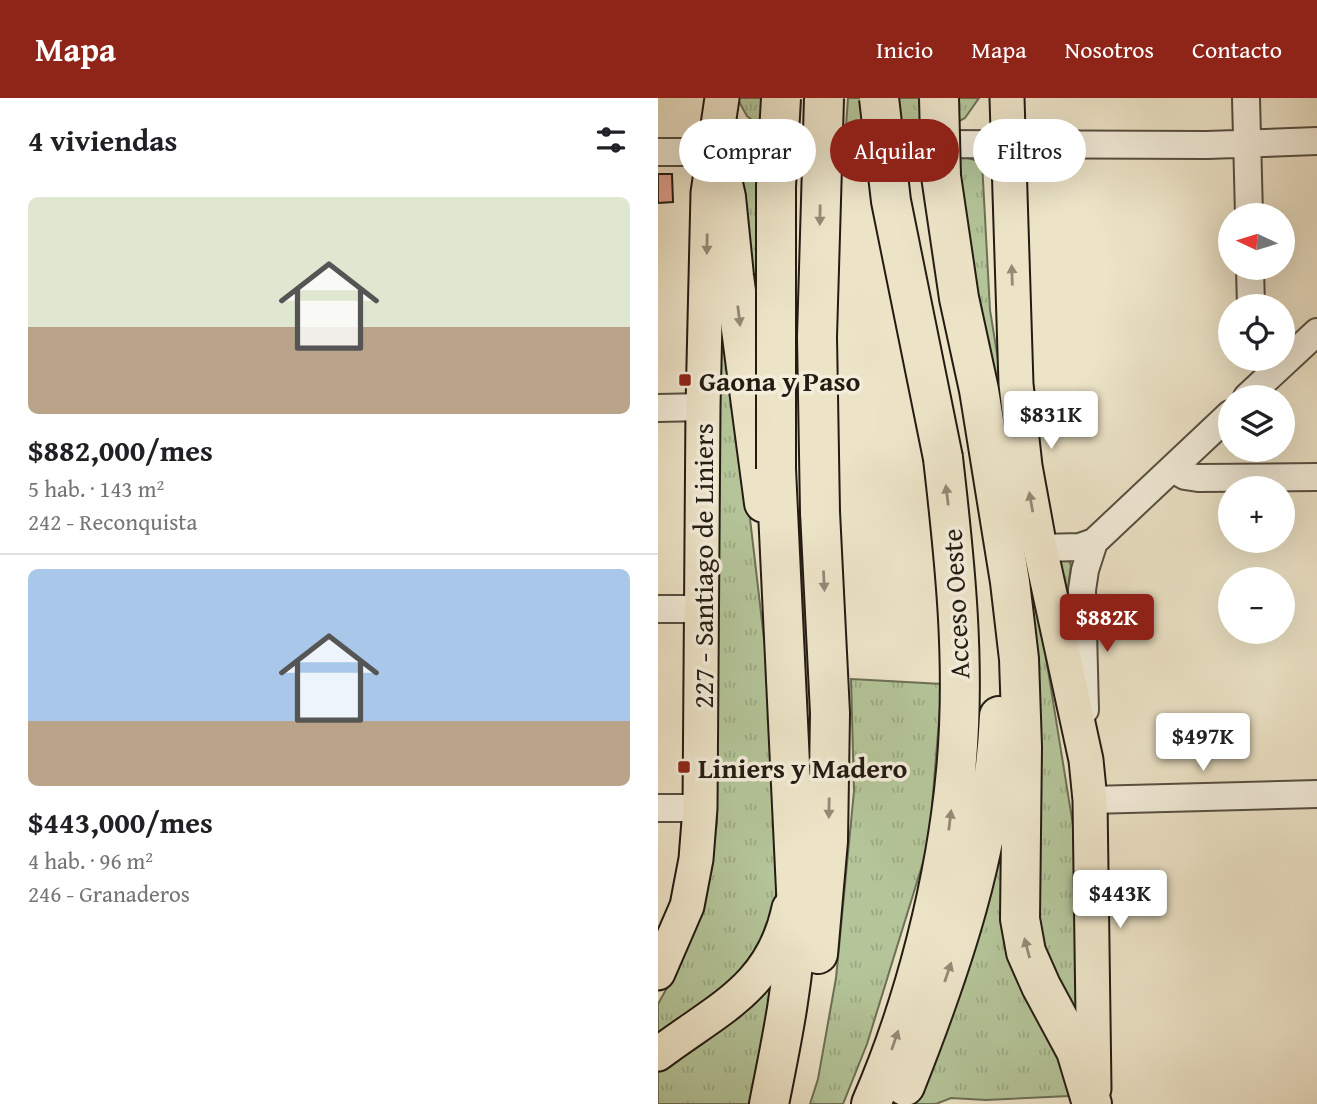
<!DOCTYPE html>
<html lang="es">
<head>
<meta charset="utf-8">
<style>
  :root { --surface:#fff; --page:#f6f6f6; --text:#202124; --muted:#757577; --line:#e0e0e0; --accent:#8f2418 }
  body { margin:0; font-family:"Gentium Book Plus",serif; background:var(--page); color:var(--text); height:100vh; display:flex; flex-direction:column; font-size:26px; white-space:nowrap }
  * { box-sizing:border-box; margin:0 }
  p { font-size:23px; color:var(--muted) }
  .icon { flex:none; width:38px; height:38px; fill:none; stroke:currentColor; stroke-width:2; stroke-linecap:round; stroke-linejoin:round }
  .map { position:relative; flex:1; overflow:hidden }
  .sheet { display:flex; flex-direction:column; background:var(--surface); width:658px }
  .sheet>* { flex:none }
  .top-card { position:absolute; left:21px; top:21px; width:532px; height:63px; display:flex; gap:14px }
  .needle { width:46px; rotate:274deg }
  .controls { position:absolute; left:560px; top:105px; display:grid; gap:14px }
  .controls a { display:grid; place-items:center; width:77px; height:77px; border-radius:50%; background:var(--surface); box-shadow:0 7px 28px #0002; font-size:35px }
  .price { position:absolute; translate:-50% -60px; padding:0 16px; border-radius:7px; background:#fff; color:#222; font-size:23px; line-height:46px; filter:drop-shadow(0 2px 4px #0008) }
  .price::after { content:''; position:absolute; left:50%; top:42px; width:21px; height:16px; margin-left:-10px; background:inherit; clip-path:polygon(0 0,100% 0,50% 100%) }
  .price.selected { background:var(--accent); color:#fff }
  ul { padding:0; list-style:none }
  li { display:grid; align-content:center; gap:14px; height:371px; padding:0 28px }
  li+li { border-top:2px solid var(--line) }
  li span { display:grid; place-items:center; height:217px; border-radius:10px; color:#555 }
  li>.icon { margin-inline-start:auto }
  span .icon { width:126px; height:126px; fill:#fffc; stroke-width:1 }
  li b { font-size:30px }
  h2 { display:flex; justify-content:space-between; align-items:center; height:84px; padding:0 28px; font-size:30px }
  .chip { padding:0 24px; border-radius:32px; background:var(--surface); box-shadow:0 7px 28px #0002; font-size:24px; line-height:63px }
  .chip.selected { background:var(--accent); color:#fff }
  header { display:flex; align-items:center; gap:42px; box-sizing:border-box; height:98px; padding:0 35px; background:var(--accent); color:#fff }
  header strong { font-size:33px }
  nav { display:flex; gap:38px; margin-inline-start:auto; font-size:24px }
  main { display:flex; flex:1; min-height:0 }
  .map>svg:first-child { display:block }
  .grass { fill:url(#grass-tufts); stroke:#6c7056; stroke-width:2 }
  .building { fill:#e1a18e; stroke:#241c13; stroke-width:2 }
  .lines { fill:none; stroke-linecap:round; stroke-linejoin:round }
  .minor-casing { stroke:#564e40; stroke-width:30 }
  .major-casing { stroke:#241c13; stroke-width:37 }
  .highway-casing { stroke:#241c13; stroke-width:42 }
  .minor { stroke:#f3eddb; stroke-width:26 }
  .major { stroke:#ede4c8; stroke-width:33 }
  .highway { stroke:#ede4c8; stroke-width:38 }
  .highway-bridge-casing { stroke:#241c13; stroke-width:42; stroke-linecap:butt }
  .highway-bridge { stroke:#ede4c8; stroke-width:38 }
  .oneway { fill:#938a77 }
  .poi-dot { fill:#8f2418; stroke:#f3eddb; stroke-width:2.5 }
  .labels { text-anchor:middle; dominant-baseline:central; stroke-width:7; stroke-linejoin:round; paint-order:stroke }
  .poi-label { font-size:28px; font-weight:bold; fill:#241c13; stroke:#f3eddb; text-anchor:start }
  .street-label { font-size:28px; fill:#241c13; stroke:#f3eddb }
</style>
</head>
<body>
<header>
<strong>Mapa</strong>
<nav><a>Inicio</a><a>Mapa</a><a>Nosotros</a><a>Contacto</a></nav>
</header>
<main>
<section class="sheet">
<h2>4 viviendas<svg class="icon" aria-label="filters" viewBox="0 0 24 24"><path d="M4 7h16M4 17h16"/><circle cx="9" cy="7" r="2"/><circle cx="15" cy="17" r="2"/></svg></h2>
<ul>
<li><span style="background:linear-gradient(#dfe7d0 60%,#b9a48a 0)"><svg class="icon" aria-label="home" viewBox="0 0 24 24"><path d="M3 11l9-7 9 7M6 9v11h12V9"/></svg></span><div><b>$882,000/mes</b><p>5 hab. · 143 m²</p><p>242 - Reconquista</p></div></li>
<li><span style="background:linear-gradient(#a9c7e8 70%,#b9a48a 0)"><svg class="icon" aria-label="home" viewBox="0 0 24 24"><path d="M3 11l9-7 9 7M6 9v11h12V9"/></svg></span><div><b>$443,000/mes</b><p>4 hab. · 96 m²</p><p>246 - Granaderos</p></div></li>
</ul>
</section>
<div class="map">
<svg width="659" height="1006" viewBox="0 0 659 1006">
  <defs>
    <pattern id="grass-tufts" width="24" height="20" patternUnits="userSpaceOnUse" patternTransform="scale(1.75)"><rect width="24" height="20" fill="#b4c599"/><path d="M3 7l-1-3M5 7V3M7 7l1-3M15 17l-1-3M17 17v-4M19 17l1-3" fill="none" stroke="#9ba983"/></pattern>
  </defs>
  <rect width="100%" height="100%" fill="#ede4c8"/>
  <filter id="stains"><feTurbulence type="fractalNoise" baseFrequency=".00286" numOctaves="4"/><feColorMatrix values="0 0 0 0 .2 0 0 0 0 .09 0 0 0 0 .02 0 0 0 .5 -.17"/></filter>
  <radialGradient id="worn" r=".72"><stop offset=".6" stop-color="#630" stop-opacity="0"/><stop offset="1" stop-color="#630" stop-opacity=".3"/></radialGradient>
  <path class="grass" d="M79,0H105L103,29L89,18Z
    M190,0H271L272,42L187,43Z
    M298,0H321L307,20L296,26Z
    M299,57L324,64L332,212L424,783L423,931L375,840Z
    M75,74H105L103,300Z
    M58,104L71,240L113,601L122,740L117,808L100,857L59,902L0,942V906L20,870L53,766L59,724Z
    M395,458L410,461L413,467L409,498Z
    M193,581L284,586L271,745L209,946L185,1006H152L160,981L178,880L196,693Z
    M341,718L357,812L415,985L411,998L328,1002L293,1000L278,1006H251Z
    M114,882H119L94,1006H0V968Z"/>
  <path class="building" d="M0,76H14L15,104L0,105Z"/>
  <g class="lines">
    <g class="minor-casing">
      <path id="minor" d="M588,0L591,117
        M0,54H58L259,46L549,47L659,43
        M592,170L593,208
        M589,299L659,234
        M0,310L45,309
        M515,371L527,378L540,380L659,379
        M382,450L422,449L436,444L572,316
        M0,511H43
        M427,612L424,492L427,472L436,444
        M432,702L659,696
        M0,710H42"/>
    </g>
    <g class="major-casing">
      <path id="major" d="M349,0L358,286L367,368L382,450L428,662L432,702L436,991
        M0,875L29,808L38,761L42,710L45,309L50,95L64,0
        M0,956C59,911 114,891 131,810"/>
    </g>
    <g class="highway-casing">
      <path id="highway" d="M58,54L68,99L76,178L106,405
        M283,78L301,200L321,292L352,484L361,561L364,649L362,821L368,854L383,888L418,953L434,1006
        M160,856L170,743L172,615L162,414
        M247,988C295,867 335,749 341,618
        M111,1006C124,942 137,878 139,813L118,371
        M213,1006C257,905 288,782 298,673C308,568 297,464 285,360"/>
    </g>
    <use href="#minor" class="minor"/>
    <use href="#major" class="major"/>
    <use href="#highway" class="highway"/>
    <g class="highway-bridge-casing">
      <path id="highway-bridge" d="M221,0L233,103L285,360
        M281,0L283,78
        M118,371V88L123,0
        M162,414L159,239L166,0"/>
    </g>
    <use href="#highway-bridge" class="highway-bridge"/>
  </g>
  <defs><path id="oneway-solid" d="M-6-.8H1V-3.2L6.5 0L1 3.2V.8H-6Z" transform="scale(1.75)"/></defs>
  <g class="oneway">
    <use href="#oneway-solid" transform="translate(162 117) rotate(91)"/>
    <use href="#oneway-solid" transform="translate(49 146) rotate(91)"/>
    <use href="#oneway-solid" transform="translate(354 177) rotate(-92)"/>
    <use href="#oneway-solid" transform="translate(81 218) rotate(83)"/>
    <use href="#oneway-solid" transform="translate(289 397) rotate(-97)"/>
    <use href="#oneway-solid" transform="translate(373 404) rotate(-100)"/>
    <use href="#oneway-solid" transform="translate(166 483) rotate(87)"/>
    <use href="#oneway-solid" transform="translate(171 710) rotate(91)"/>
    <use href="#oneway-solid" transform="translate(292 722) rotate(-83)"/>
    <use href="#oneway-solid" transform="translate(369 850) rotate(-105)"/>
    <use href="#oneway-solid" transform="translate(290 874) rotate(-71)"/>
    <use href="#oneway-solid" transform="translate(237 942) rotate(-71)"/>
  </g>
  <g class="poi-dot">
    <rect x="20" y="275" width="14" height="14" rx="3.5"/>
    <rect x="19" y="662" width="14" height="14" rx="3.5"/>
  </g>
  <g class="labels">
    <g class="poi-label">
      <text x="41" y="282">Gaona y Paso</text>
      <text x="40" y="669">Liniers y Madero</text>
    </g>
    <g class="street-label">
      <text transform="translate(44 468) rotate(-90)">227 - Santiago de Liniers</text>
      <text transform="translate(297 506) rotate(-93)">Acceso Oeste</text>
    </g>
  </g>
  <rect width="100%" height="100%" filter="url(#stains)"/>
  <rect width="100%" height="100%" fill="url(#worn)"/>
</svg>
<div class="controls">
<a><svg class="needle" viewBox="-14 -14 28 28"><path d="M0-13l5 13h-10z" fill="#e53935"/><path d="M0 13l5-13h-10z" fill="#757577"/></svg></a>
<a><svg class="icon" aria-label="locate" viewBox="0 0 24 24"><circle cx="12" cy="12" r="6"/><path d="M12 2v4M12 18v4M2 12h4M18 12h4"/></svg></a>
<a><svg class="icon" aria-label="layers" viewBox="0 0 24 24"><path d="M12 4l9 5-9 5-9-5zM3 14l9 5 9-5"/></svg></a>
<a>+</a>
<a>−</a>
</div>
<b class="price" style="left:393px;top:353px">$831K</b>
<b class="price selected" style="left:449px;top:556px">$882K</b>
<b class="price" style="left:545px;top:675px">$497K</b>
<b class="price" style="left:462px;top:832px">$443K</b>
<div class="top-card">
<a class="chip">Comprar</a>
<a class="chip selected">Alquilar</a>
<a class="chip">Filtros</a>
</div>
</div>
</main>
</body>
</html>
